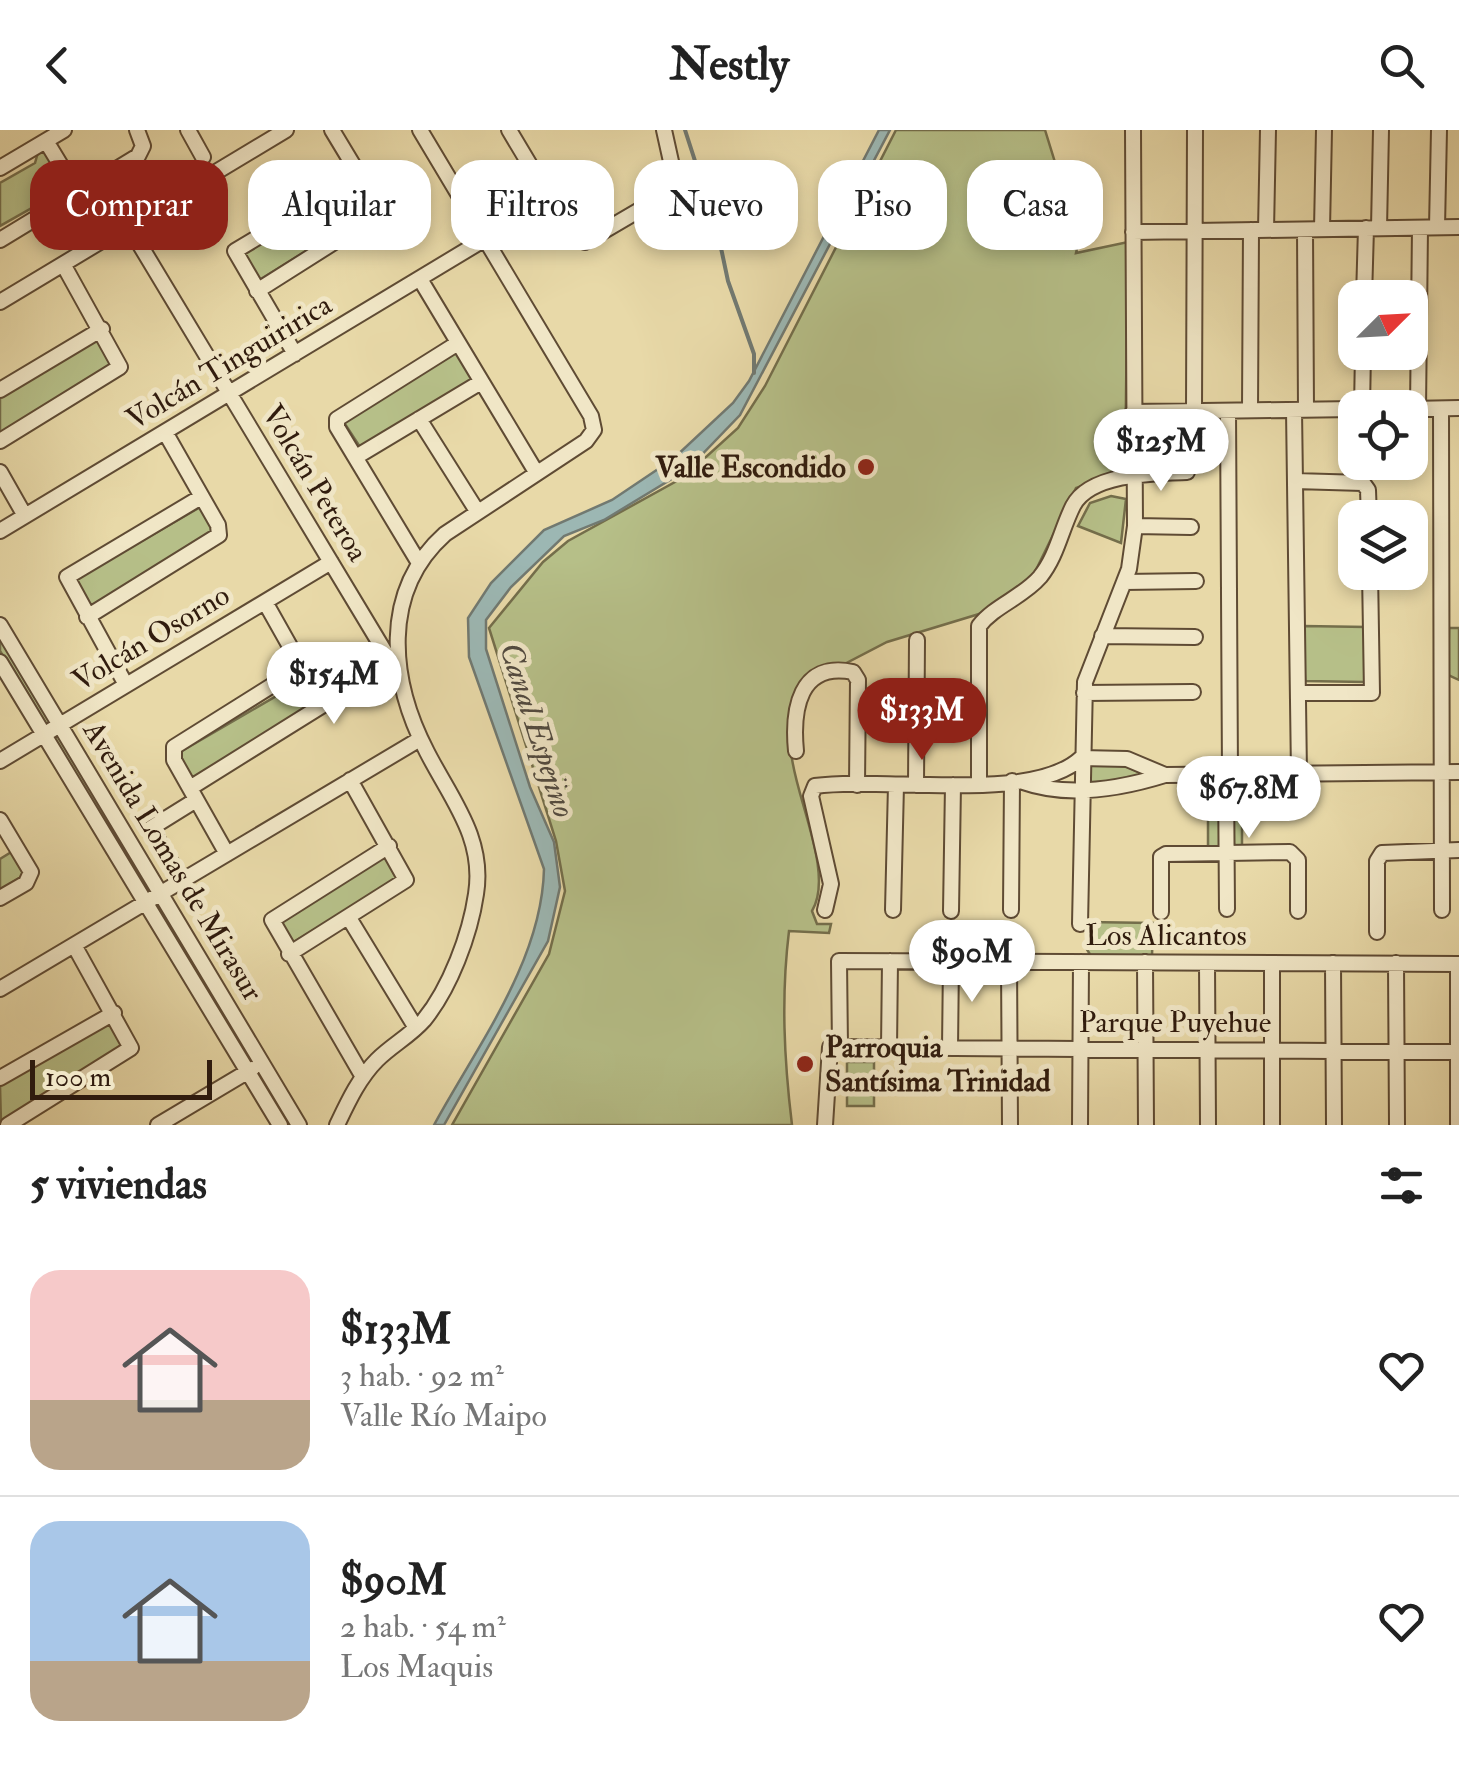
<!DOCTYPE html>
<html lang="es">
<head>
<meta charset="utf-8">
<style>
  :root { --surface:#fff; --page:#f6f6f6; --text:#222; --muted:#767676; --line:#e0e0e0; --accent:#8f2418 }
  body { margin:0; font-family:"IM FELL Double Pica",serif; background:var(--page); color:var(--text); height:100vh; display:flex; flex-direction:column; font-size:38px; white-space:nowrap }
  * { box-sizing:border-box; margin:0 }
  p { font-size:32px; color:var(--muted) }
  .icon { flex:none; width:55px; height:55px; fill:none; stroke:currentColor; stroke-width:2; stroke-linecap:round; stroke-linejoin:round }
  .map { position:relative; height:995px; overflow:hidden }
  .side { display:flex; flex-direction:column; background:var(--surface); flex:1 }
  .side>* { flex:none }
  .guide { position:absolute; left:30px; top:30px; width:1400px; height:90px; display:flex; gap:20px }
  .needle { width:65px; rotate:66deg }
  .fabs { position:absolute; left:1338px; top:150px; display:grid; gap:20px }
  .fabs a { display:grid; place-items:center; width:90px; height:90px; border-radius:20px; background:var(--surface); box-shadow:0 5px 15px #0003; font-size:50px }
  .scale { position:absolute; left:30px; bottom:25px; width:182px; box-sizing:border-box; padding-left:10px; border:5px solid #311c0e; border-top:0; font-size:28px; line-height:35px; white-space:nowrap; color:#311c0e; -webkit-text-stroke:8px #f0e6c6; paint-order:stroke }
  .price { position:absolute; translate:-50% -85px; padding:0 22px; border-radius:35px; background:#fff; color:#222; font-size:32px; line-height:65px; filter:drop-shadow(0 2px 5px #0008) }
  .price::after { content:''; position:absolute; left:50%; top:60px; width:30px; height:22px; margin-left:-15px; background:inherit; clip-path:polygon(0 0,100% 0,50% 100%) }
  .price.selected { background:var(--accent); color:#fff }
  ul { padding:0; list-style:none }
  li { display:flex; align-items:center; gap:30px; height:250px; padding:0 30px }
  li+li { border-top:2px solid var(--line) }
  li span { display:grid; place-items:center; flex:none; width:280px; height:200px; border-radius:30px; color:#555 }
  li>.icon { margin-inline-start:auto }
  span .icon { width:120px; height:120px; fill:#fffc; stroke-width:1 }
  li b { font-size:42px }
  h2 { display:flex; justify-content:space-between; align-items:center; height:120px; padding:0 30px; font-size:42px }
  .tag { padding:0 35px; border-radius:30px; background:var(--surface); box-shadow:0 5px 15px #0003; font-size:35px; line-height:90px }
  .tag.selected { background:var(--accent); color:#fff }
  header { display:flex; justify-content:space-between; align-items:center; height:130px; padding:0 30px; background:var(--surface); font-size:45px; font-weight:800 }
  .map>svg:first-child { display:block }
  .green { fill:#b6bf88; stroke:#746e4b; stroke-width:2.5 }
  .water { fill:#9cb7b3; stroke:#717971; stroke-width:2.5 }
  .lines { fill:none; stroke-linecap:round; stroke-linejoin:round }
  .stream { stroke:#717971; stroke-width:4 }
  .minor-casing { stroke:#5f4b34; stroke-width:18 }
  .minor { stroke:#f0e6c6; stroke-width:14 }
  .poi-dot { fill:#8f2418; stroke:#f0e6c6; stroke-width:4 }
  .labels { text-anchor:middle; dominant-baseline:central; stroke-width:10; stroke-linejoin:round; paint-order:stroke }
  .street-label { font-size:30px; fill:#311c0e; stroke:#f0e6c6 }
  .poi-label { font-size:30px; font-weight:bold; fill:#311c0e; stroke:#f0e6c6; text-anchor:end }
  .water-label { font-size:32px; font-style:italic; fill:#514a40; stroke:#f0e6c6 }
</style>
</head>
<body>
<header><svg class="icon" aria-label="back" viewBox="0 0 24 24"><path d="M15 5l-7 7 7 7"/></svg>Nestly<svg class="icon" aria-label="search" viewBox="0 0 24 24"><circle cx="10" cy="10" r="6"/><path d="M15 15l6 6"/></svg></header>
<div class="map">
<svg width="1459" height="995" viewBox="0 0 1459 995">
  <rect width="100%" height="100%" fill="#e8d9a8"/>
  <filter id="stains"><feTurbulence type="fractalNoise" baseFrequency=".002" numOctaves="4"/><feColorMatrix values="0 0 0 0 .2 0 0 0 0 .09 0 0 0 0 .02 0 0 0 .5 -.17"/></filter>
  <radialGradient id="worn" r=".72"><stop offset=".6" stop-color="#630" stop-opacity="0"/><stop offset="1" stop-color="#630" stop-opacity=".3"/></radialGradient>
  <path class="green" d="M896,0H1045L1079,110L1076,123L1128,112L1125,341L1076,358L1033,446L1013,463L979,484L887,512L808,553C803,573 789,601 791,621C794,665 835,743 812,781L817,794H831L829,803L789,801C781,867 784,929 792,995H452L549,824L565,761L556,711L489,498L543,432L568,411L684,347L738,298L765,256Z
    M39,19H44L67,58L0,96V53L35,33Z
    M356,56L371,81L256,152L238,122Z
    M98,208L113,236L0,304V267Z
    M459,221L473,249L360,317L343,291Z
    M1111,366L1126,369L1121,413L1078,396L1090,373Z
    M202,376L217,402L89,479L73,451Z
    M1303,496L1367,497L1365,552L1305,551Z
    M1449,498H1459V550L1448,545Z
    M0,505L291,995H286L0,521Z
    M304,550L317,574L189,651L175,625Z
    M1091,635H1124L1143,644L1128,651L1092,654L1088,650Z
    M1208,659L1242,660V717H1208Z
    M13,721L26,744L0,760V729Z
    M387,724L401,747L292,813L279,791Z
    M1087,792L1153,793L1152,826H1091L1086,818Z
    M112,888L128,915L1,993L0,956Z
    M847,932H874V976H847Z"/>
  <path class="water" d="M879,0H890L740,285L688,339L604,390L564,406L511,457L486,490V519L530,657L554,712L560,757L548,811L444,995H434C477,916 542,831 544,739L469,527L468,488L491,453L544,400L612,370L673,329L733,273L749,251Z"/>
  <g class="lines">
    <path class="stream" d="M685,0L717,99L728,151L754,224V243"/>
    <g class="minor-casing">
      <path id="minor" d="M188,0L203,27
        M509,0L573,107L585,112L672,61L676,54L664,0
        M46,11L77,62
        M0,38L64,0
        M128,95L385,522L398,533
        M1437,97L1439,0
        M1379,98L1381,0
        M1322,99L1324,0
        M1266,100L1268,0
        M1305,100L1306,280
        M1133,102L1459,97
        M0,110L138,26L143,16L137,0
        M420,149L536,342
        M257,161L377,85L376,73L332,0
        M1364,168L1366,98
        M0,172L286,0
        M295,224L235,121L360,46
        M0,260L102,199
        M1362,278L1363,222
        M1410,279L1459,278
        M1418,279L1420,98
        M1441,279L1442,780
        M1250,280L1251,100
        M1294,280L1299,644
        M1194,281L1195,0
        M1228,281L1230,644
        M1133,282L1355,279
        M419,289L477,381
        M0,311L120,237L63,134
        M356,327L481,252
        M0,342L25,386
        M1295,351L1363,353L1368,360L1369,388
        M1135,396L1191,397
        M0,401L485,109
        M419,433L337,297V289L458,213
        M1124,452L1196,451
        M87,487L219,405L218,395L165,302
        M0,495L299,995
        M1102,506L1195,507
        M0,532L280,995
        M126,555L67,447L201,367
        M1084,563L1193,562
        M1298,563H1372L1370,442
        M796,621C792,580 799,531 853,542L858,550L857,655
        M0,631L331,432
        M1226,644L1227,779
        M1023,652C1068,668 1120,659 1165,645L1459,642
        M979,653V496C994,476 1023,467 1040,447C1057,426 1061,400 1073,376C1090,343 1155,343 1187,342
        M916,655L917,510
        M190,658L323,575L265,472
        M0,690L31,742L26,753L0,768
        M227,724L174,630V617L303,536
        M182,751L151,698L196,670
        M825,780L831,754L811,666L815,656C882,646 1032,674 1081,628L1127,629L1165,645
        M893,780L896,655
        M1011,780L1012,651
        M951,781L953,655
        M1161,782V727L1166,724L1290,722L1298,730V781
        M349,788L416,898
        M1080,794L1085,552L1129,439L1135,396L1133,0
        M1377,802V731L1382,723L1459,720
        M289,824L406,750L350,650
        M1009,832L1010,995
        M1145,832L1146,995
        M1207,833L1208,995
        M1333,833L1334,995
        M1396,833L1397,995
        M0,859L420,609
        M840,917L839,831L1458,834V995
        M889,918L890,831
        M950,918L951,831
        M363,947L272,790L389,716
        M0,948L114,883
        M8,995L131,918L74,815
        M158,995L252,939
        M337,995C348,972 359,948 377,930C392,915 410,906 424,890C450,858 470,805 476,764C485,708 451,669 427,622C390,551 380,462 445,404L586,311L594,300L591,286L420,0
        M825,995L830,917L1459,922
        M1080,995L1081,832
        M1272,995V833"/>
    </g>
    <use href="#minor" class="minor"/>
  </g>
  <g class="poi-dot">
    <circle cx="866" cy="337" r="10"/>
    <circle cx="805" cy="934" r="10"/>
  </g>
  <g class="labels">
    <g class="street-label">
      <text transform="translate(229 232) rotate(-31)">Volcán Tinguiririca</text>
      <text transform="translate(315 353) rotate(59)">Volcán Peteroa</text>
      <text transform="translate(151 508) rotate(-31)">Volcán Osorno</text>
      <text transform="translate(173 731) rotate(59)">Avenida Lomas de Mirasur</text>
      <text x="1166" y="805">Los Alicantos</text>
      <text x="1175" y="892">Parque Puyehue</text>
    </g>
    <g class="poi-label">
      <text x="846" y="337">Valle Escondido</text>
      <text x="825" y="917" text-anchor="start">Parroquia<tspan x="825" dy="34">Santísima Trinidad</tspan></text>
    </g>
    <g class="water-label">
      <text transform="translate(537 600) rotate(72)">Canal Espejino</text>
    </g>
  </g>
  <rect width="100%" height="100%" filter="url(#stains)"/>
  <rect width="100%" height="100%" fill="url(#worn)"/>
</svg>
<div class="fabs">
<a><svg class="needle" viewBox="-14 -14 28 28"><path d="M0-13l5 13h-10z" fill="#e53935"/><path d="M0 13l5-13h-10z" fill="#767676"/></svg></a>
<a><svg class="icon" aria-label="locate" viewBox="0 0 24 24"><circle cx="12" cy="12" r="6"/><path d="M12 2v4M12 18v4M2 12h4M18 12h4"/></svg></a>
<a><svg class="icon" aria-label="layers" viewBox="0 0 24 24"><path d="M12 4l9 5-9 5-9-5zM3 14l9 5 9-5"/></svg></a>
</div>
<div class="scale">100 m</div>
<b class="price" style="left:1161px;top:364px">$125M</b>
<b class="price" style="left:334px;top:597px">$154M</b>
<b class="price selected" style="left:922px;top:633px">$133M</b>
<b class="price" style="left:1249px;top:711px">$67.8M</b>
<b class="price" style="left:972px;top:875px">$90M</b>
<div class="guide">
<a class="tag selected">Comprar</a>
<a class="tag">Alquilar</a>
<a class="tag">Filtros</a>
<a class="tag">Nuevo</a>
<a class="tag">Piso</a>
<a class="tag">Casa</a>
</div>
</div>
<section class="side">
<h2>5 viviendas<svg class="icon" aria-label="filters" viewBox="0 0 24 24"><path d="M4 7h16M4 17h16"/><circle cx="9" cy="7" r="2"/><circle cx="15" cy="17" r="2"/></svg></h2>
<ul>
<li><span style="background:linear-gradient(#f6c9c9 65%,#b9a48a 0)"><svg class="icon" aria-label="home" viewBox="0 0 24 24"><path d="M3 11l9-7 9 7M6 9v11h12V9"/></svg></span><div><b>$133M</b><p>3 hab. · 92 m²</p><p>Valle Río Maipo</p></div><svg class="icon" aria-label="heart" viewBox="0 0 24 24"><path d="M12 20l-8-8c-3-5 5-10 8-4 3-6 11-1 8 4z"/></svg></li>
<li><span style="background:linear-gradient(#a9c7e8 70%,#b9a48a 0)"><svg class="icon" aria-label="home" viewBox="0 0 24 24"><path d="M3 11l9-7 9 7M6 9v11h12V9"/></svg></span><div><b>$90M</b><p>2 hab. · 54 m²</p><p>Los Maquis</p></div><svg class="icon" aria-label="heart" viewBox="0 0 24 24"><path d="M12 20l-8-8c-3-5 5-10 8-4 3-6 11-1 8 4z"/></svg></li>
</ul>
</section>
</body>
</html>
